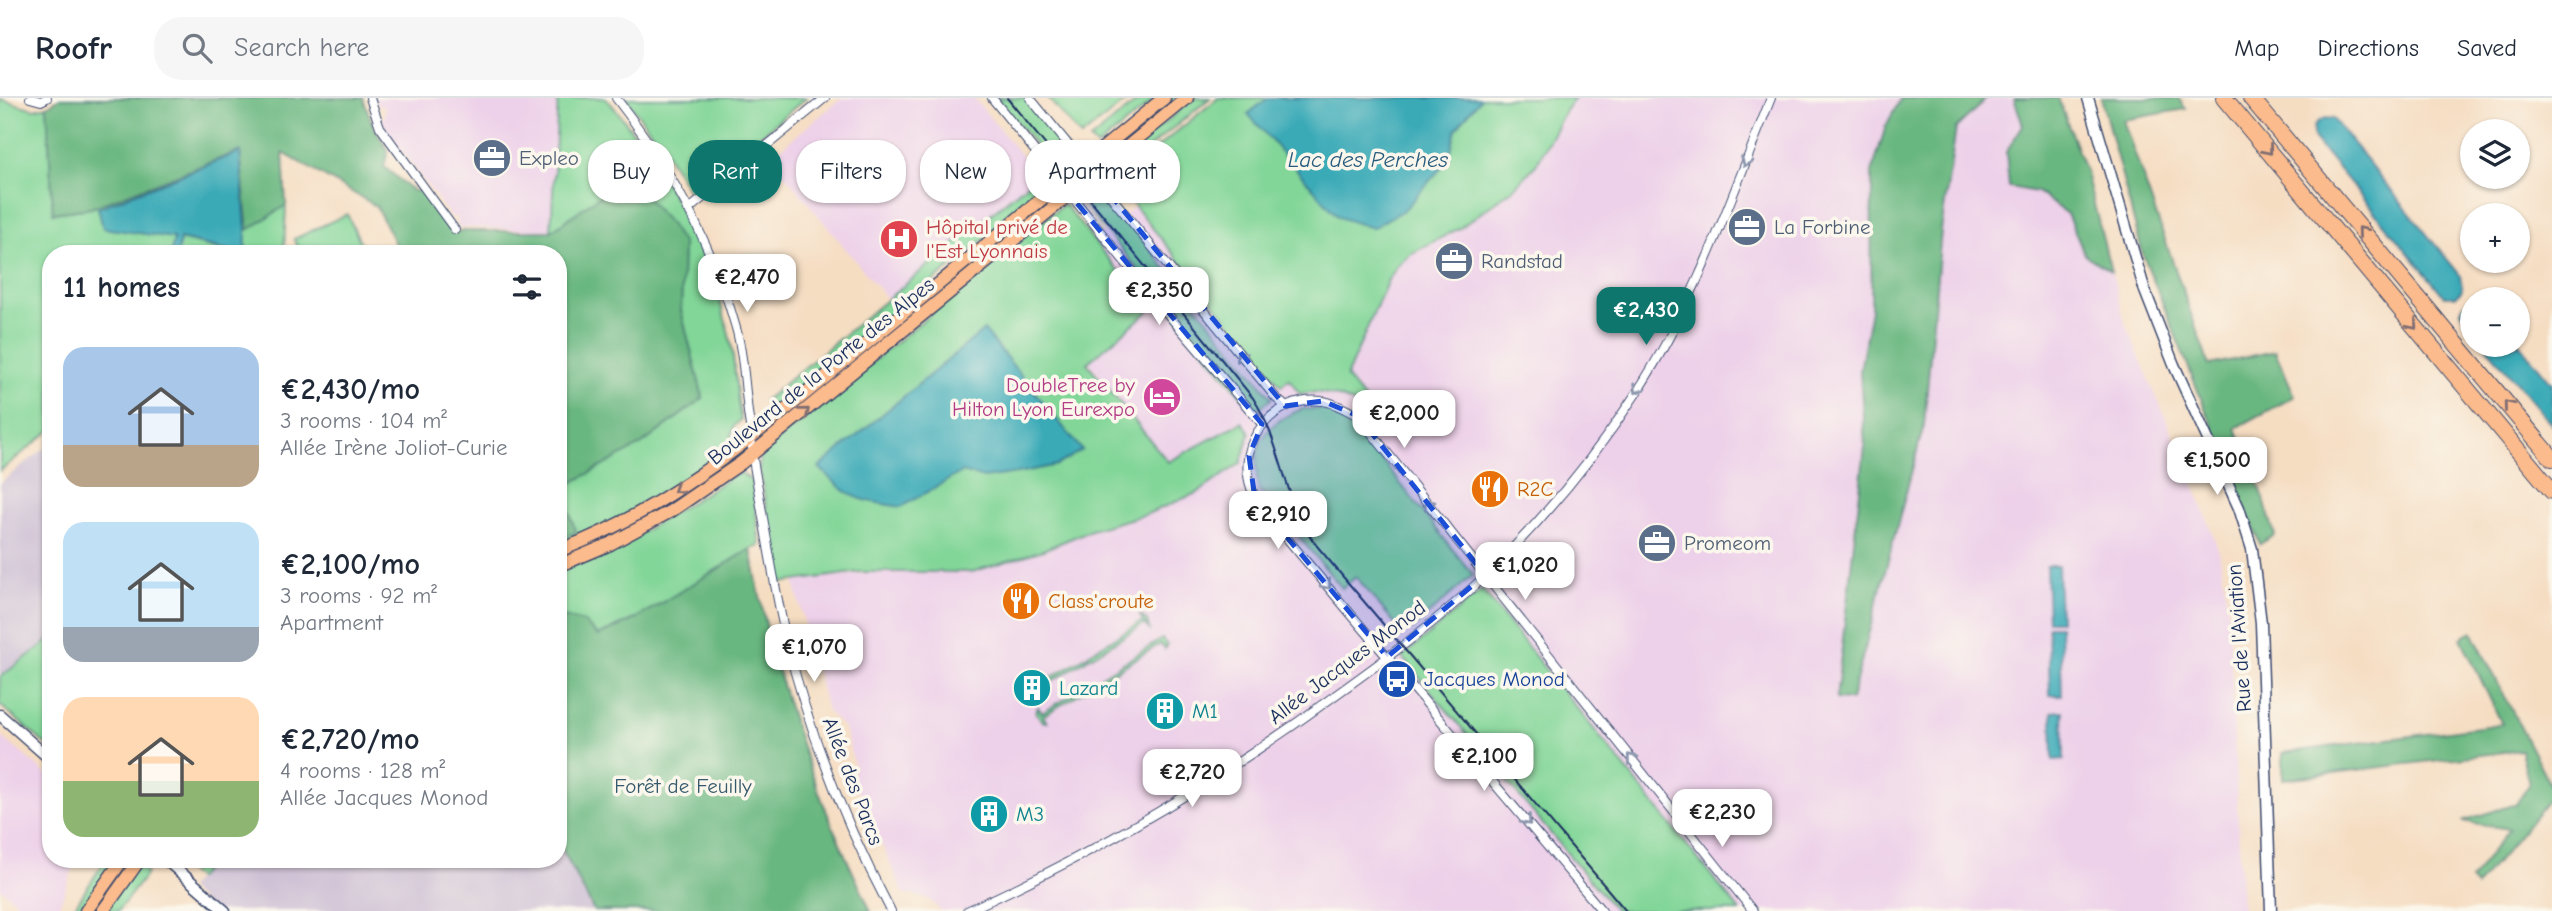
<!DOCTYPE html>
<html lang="en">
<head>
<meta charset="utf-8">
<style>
  :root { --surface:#fff; --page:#f6f6f7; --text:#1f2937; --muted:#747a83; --line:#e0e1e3; --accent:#0f766e }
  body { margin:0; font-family:"Comic Neue",sans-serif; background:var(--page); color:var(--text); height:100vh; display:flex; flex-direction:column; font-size:26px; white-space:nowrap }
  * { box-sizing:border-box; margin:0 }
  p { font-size:23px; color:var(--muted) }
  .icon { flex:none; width:38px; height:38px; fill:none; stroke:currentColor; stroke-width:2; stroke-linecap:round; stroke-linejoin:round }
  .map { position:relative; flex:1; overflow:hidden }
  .panel { position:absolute; left:42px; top:147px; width:525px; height:623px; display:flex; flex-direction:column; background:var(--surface); border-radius:28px; box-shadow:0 2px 5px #0004 }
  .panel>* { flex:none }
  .guide { position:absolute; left:588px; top:42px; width:665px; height:63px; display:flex; gap:14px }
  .fabs { position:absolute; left:2460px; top:21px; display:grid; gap:14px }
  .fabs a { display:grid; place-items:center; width:70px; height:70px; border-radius:50%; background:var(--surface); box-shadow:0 2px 5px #0004; font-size:35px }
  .price { position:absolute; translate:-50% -60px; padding:0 16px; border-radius:14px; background:#fff; color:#222; font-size:23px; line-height:46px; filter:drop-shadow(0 2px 4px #0008) }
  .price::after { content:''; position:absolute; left:50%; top:42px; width:21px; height:16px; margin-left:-10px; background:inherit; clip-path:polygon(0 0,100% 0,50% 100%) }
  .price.on { background:var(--accent); color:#fff }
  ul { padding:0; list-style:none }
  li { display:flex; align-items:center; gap:21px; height:175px; padding:0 21px }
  li span { display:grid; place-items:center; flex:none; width:196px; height:140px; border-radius:21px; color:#555 }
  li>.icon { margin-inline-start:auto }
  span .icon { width:84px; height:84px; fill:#fffc; stroke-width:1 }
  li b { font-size:30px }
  h2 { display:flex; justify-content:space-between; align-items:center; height:84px; padding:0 21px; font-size:30px }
  .pill { padding:0 24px; border-radius:28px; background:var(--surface); box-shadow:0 2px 5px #0004; font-size:24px; line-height:63px }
  .pill.on { background:var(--accent); color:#fff }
  header { display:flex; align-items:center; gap:42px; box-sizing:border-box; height:98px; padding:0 35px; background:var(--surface); border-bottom:2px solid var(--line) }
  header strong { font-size:33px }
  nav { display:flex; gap:38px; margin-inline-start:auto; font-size:24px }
  .search { width:490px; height:63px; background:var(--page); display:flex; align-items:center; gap:18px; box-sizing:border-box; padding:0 24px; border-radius:28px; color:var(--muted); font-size:26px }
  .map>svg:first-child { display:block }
  .built { fill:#edd0e9 }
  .industrial { fill:#ccbed4 }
  .green { fill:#82d698; stroke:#4e827b; stroke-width:2 }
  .forest { fill:#69b780; stroke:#42736f; stroke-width:2 }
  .water { fill:#3aaab7; stroke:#2a6c8a; stroke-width:2 }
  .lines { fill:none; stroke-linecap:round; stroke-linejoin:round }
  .minor-casing { stroke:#3c496d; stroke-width:10 }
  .tertiary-casing { stroke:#3c496d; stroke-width:13 }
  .primary-casing { stroke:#3c496d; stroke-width:15 }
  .motorway-casing { stroke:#3c496d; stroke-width:18 }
  .minor { stroke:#fff; stroke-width:8 }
  .tertiary { stroke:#fff; stroke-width:10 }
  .primary { stroke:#fbbb8c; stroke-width:12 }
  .motorway { stroke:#fbbb8c; stroke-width:16 }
  .tram { stroke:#1b2f5e; stroke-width:2 }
  .oneway { stroke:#806e73 }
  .oneway2 { stroke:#8d97ae }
  .marked { fill:#1d4ed8; fill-opacity:0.2; stroke:#1d4ed8; stroke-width:5; stroke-dasharray:14 9; stroke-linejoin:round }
  .labels { text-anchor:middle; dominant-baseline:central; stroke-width:7; stroke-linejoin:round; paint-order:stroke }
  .service-label { font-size:21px; fill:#4e5e75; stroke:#fbf7ec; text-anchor:start }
  .health-label { font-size:21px; fill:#be3a42; stroke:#fbf7ec; text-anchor:start }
  .street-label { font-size:21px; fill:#1b2f5e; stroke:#fbf7ec }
  .hotel-label { font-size:21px; fill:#b23c85; stroke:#fbf7ec; text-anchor:end }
  .food-label { font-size:21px; fill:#c56008; stroke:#fbf7ec; text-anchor:start }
  .transit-label { font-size:21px; fill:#164399; stroke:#fbf7ec; text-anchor:start }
  .culture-label { font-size:21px; fill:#0d838f; stroke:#fbf7ec; text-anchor:start }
  .park-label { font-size:21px; fill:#35596c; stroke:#fbf7ec }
  .water-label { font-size:23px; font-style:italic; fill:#265a7d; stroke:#fbf7ec }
</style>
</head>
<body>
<header>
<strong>Roofr</strong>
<div class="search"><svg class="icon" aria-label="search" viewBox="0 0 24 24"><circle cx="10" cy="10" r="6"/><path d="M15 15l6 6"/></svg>Search here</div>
<nav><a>Map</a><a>Directions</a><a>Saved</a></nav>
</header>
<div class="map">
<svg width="2552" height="813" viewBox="0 0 2552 813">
  <rect width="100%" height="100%" fill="#fbf7ec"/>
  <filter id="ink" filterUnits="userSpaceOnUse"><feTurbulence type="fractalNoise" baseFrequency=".0143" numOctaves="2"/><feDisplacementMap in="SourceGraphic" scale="14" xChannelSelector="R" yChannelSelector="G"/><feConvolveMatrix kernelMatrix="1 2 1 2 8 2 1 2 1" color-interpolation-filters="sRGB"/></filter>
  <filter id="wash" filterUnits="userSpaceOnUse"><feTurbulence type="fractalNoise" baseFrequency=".00686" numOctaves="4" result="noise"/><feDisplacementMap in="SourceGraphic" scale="28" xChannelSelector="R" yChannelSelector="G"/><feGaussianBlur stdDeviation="1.57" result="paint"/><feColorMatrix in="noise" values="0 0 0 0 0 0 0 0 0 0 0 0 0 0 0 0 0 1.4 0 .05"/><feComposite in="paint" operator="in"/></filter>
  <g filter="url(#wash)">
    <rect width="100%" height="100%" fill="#f5ddc2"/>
    <path class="built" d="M374,0H558L551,133L458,129L456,119H451L386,32L380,22L385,18V8L377,7Z
      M842,0H974L1035,74L1030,78L1033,81L888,202L770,59Z
      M1575,0H2058L2086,75L2125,225L2195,389L2219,453L2229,519L2242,813H941L930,802L913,796H904L852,680L855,669L844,630L827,613L794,483L1025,457L1193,396L1032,193L1196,58L1388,182L1398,167L1410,156L1460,130L1513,91L1536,67L1566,11Z
      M0,637L51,680V761H77L57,813H27L0,790Z"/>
    <path class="industrial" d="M45,350L51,363V541L0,579V385Z
      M558,743L594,813H213L188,791L213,761H558Z"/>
    <path class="green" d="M558,0H606C659,61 711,158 729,237C736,265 735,294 741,322L734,328L731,338L734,339L738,361L641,426L558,464V442L576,434L561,391L642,346L703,300L681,213L683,146L551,133Z
      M626,0H806L690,95L663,50Z
      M997,0H1025L1068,52L1052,67Z
      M1048,0H1130L1081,39Z
      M1141,0H1152V4L1097,49L1090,42Z
      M1171,0H1179L1105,61L1102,57Z
      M1195,0H1210L1118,75L1112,68Z
      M1218,0H1575L1566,11L1536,67L1513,91L1460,130L1410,156L1398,167L1388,182L1346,279L1365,302L1357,307C1339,298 1320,291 1300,296L1289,281L1281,288L1115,84Z
      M0,1L34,11L47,8L53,115L91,110L241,53L249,131L286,107L284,156H245L246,133L240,54L144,134L174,140L171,156H51V332L0,373Z
      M1033,81L1043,93L773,315L764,303Z
      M1103,94L1272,300L1254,314L1086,108Z
      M1049,100L1052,104L774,332L773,327Z
      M1064,106L1150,212L1087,265L1168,364L1242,324L1250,334L1241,365L1199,394L1147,416L1091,432L1043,452L972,474H860L780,485L759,369L762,355Z
      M347,116L366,156H301L294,141Z
      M180,141L237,156H177Z
      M1303,311H1325L1349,321L1473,477L1412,531L1401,533L1356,479L1342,490L1259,391C1250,349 1263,325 1303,311Z
      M741,375L752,383L760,448L751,451L633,522L597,538L584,524L558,518V474L623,446L733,378Z
      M1482,492L1740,813H1616L1402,559Z
      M1139,516L1147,523L1149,531L1144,526L1089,560L1088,556L1143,523Z
      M51,541V651L0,607V579Z
      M1162,541L1167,547L1165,551L1160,546L1043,618L1047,624L1042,623L1036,614L1038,609L1042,615Z
      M1086,558L1087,561L1036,593L1039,599L1035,600L1027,589L1028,584L1034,590Z
      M106,761H131L147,775L118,813H72Z
      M175,761H213L197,781Z"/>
    <path class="forest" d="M60,0H363L373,27L388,53L384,69L413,93L422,92L454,133H551L627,78L670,126L683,146L681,213L703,300L642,346L561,391L576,434L558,442V156H400L376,108L283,55L286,107L248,132L240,53L91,110L53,115L47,8Z
      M1901,0H1987L1956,30L1941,133L1924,327L1851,602L1836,601L1865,348L1860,273L1871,211L1872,74L1886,28Z
      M2014,0H2058L2086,75L2111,173L2085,157L2067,116L2037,94L2009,89L2006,54L2023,27Z
      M2101,0H2178L2186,11L2123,22L2209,267L2275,253L2295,298L2236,330L2261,392L2275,437L2260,446L2143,157Z
      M751,451C772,579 815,697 871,813H594L558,743V518L584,524L598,538L633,522Z
      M2472,534L2552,691V698L2476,789L2470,783L2509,731L2462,723L2516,706L2529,687L2521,652L2283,681V655L2502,626L2461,540Z"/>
    <path class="water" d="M1268,0H1481L1456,31L1449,61L1405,111L1372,130L1338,119L1248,16Z
      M2325,20L2333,21L2460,177L2462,192L2455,198H2444L2313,40C2312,28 2315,24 2325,20Z
      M240,54L246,133L245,156L180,141L177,156H171L174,140L103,130L98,110Z
      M2473,201V232L2461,213L2464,207Z
      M984,232L1082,352L1057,367L1018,375L984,380L962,374L901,409C858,402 850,402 819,369Z
      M2518,244L2552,285V327L2485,247H2518Z
      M2046,468H2058L2060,523H2048Z
      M2048,528H2060L2062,597H2050Z
      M2063,613L2064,661L2053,662L2052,614Z"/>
  </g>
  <g filter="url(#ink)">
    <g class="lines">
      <g class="minor-casing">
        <path id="minor" d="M30,0L41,3L47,0
          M370,0L380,29L455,132
          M616,0C669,68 713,147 736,230C743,254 744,279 747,304C748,322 753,337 752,356C763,417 772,479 786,540C809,635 845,726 891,813
          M992,0L1159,206L1262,326
          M1030,0L1276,300L1285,308
          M688,112L825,0
          M967,813C1096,755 1216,684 1330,601C1383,563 1437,524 1484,479C1541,424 1592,363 1635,297C1695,206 1731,100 1771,0
          M1602,813L1289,443C1276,427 1258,410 1251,390C1235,343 1275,297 1323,303C1336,305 1347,312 1358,318L1753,813"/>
      </g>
      <g class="tertiary-casing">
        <path id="tertiary" d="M2088,0L2145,193L2174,267L2239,410L2252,451L2261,525L2271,813
          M0,617L51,662
          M165,761L225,813"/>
      </g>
      <g class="primary-casing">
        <path id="primary" d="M558,453C674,410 766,327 861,250C962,167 1063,83 1164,0
          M558,468L610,446L671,413L741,365L1187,0
          M86,813L123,761
          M103,813L140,761"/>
      </g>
      <g class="motorway-casing">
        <path id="motorway" d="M2224,0L2552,393
          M2251,0L2552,360"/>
      </g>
      <use href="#minor" class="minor"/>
      <use href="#tertiary" class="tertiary"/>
      <use href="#primary" class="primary"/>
      <use href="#motorway" class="motorway"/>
      <path class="tram" d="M1007,0L1253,300C1283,346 1283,404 1317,448L1626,813"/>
    </g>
    <defs><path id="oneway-chevron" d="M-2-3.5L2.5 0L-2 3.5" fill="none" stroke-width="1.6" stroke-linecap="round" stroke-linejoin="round" transform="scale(1.75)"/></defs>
    <g class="oneway">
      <use href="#oneway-chevron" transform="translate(2268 52) rotate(50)"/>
      <use href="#oneway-chevron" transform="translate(2362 133) rotate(-130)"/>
      <use href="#oneway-chevron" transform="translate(2413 227) rotate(50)"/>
      <use href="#oneway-chevron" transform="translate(2508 307) rotate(-130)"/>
      <use href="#oneway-chevron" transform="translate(805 314) rotate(-39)"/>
      <use href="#oneway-chevron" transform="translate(678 391) rotate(147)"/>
    </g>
    <g class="oneway2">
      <use href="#oneway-chevron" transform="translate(1746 64) rotate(111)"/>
      <use href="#oneway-chevron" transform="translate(1240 257) rotate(-130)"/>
      <use href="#oneway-chevron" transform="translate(1638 291) rotate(122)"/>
      <use href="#oneway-chevron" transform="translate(1428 405) rotate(-128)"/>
      <use href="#oneway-chevron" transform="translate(1327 487) rotate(50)"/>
      <use href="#oneway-chevron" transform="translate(1631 660) rotate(-129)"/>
      <use href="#oneway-chevron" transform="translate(1527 723) rotate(50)"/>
    </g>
  </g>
  <path class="marked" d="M1094,77L1285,308L1323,303L1358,318L1485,477L1387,559L1255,401L1249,358L1262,326L1070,97Z"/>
  <defs>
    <g id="office-disc" transform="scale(2.0125)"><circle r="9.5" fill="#5c6f8a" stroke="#fbf7ec"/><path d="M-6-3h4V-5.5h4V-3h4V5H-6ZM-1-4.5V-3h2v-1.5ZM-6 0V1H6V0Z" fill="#fff"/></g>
    <g id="hospital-disc" transform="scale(2.0125)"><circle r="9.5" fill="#e0444e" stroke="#fbf7ec"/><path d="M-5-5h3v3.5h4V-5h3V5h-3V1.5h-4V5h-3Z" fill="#fff"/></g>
    <g id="hotel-disc" transform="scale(2.0125)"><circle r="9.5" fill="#d1479c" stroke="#fbf7ec"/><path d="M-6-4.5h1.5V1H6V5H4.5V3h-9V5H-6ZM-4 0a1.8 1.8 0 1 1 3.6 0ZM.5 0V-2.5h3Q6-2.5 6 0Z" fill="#fff"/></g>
    <g id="restaurant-disc" transform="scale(2.0125)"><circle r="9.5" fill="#e8710a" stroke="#fbf7ec"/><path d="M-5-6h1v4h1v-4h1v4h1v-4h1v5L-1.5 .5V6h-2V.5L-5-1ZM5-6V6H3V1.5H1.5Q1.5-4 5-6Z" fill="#fff"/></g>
    <g id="bus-disc" transform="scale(2.0125)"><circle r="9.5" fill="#1a4fb4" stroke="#fbf7ec"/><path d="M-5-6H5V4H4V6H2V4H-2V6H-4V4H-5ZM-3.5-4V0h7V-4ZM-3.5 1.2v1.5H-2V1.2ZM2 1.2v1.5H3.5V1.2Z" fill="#fff"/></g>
    <g id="building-disc" transform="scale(2.0125)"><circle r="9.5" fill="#0f9aa8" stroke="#fbf7ec"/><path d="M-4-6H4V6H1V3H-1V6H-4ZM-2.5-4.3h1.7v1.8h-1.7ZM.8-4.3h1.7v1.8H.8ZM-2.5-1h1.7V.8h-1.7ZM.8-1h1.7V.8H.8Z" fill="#fff"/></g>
  </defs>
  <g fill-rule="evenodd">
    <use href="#office-disc" x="492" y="60"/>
    <use href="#office-disc" x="1747" y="129"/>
    <use href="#hospital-disc" x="899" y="141"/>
    <use href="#office-disc" x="1454" y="163"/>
    <use href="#hotel-disc" x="1162" y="299"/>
    <use href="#restaurant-disc" x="1490" y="391"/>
    <use href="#office-disc" x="1657" y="445"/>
    <use href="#restaurant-disc" x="1021" y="503"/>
    <use href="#bus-disc" x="1397" y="581"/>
    <use href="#building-disc" x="1032" y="590"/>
    <use href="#building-disc" x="1165" y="613"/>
    <use href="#building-disc" x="989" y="716"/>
  </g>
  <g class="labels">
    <g class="service-label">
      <text x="519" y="60">Expleo</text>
      <text x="1774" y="129">La Forbine</text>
      <text x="1481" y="163">Randstad</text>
      <text x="1684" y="445">Promeom</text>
    </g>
    <g class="health-label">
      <text x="926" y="129">Hôpital privé de<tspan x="926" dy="24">l'Est Lyonnais</tspan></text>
    </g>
    <g class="street-label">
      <text transform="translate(821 273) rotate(-39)">Boulevard de la Porte des Alpes</text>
      <text transform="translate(2239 540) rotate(-94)">Rue de l'Aviation</text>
      <text transform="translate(1347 564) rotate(-37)">Allée Jacques Monod</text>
      <text transform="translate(853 683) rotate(69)">Allée des Parcs</text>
    </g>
    <g class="hotel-label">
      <text x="1135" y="287">DoubleTree by<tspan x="1135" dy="24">Hilton Lyon Eurexpo</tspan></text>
    </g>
    <g class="food-label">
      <text x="1517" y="391">R2C</text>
      <text x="1048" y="503">Class'croute</text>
    </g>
    <g class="transit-label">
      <text x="1424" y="581">Jacques Monod</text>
    </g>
    <g class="culture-label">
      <text x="1059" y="590">Lazard</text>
      <text x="1192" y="613">M1</text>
      <text x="1016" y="716">M3</text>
    </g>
    <g class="park-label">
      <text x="683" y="688">Forêt de Feuilly</text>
    </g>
    <g class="water-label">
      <text x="1368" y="61">Lac des Perches</text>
    </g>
  </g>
</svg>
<div class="fabs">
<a><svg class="icon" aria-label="layers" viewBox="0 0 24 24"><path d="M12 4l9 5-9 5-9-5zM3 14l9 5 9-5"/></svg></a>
<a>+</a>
<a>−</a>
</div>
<b class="price" style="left:747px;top:216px">€2,470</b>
<b class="price" style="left:1159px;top:229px">€2,350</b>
<b class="price on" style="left:1646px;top:249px">€2,430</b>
<b class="price" style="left:1404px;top:352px">€2,000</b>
<b class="price" style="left:2217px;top:399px">€1,500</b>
<b class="price" style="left:1278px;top:453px">€2,910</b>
<b class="price" style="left:1525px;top:504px">€1,020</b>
<b class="price" style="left:814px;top:586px">€1,070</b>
<b class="price" style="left:1484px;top:695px">€2,100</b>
<b class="price" style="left:1192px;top:711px">€2,720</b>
<b class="price" style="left:1722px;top:751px">€2,230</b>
<div class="guide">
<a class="pill">Buy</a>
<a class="pill on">Rent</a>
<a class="pill">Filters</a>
<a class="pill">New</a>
<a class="pill">Apartment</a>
</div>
<section class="panel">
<h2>11 homes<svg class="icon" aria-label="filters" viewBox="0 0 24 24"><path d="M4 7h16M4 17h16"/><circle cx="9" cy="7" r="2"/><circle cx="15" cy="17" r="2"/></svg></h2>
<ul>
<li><span style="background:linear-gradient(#a9c7e8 70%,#b9a48a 0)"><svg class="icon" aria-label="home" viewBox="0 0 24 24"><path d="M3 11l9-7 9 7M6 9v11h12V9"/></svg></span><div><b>€2,430/mo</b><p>3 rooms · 104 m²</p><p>Allée Irène Joliot-Curie</p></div></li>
<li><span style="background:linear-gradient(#bfe0f5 75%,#9aa5b1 0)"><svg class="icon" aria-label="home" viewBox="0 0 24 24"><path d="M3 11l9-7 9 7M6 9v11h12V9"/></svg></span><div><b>€2,100/mo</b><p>3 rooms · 92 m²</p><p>Apartment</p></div></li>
<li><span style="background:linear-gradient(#ffd9b3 60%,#8fb573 0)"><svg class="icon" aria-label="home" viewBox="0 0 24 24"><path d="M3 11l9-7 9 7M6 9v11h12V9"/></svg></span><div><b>€2,720/mo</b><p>4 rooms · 128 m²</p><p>Allée Jacques Monod</p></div></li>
</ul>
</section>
</div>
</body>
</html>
